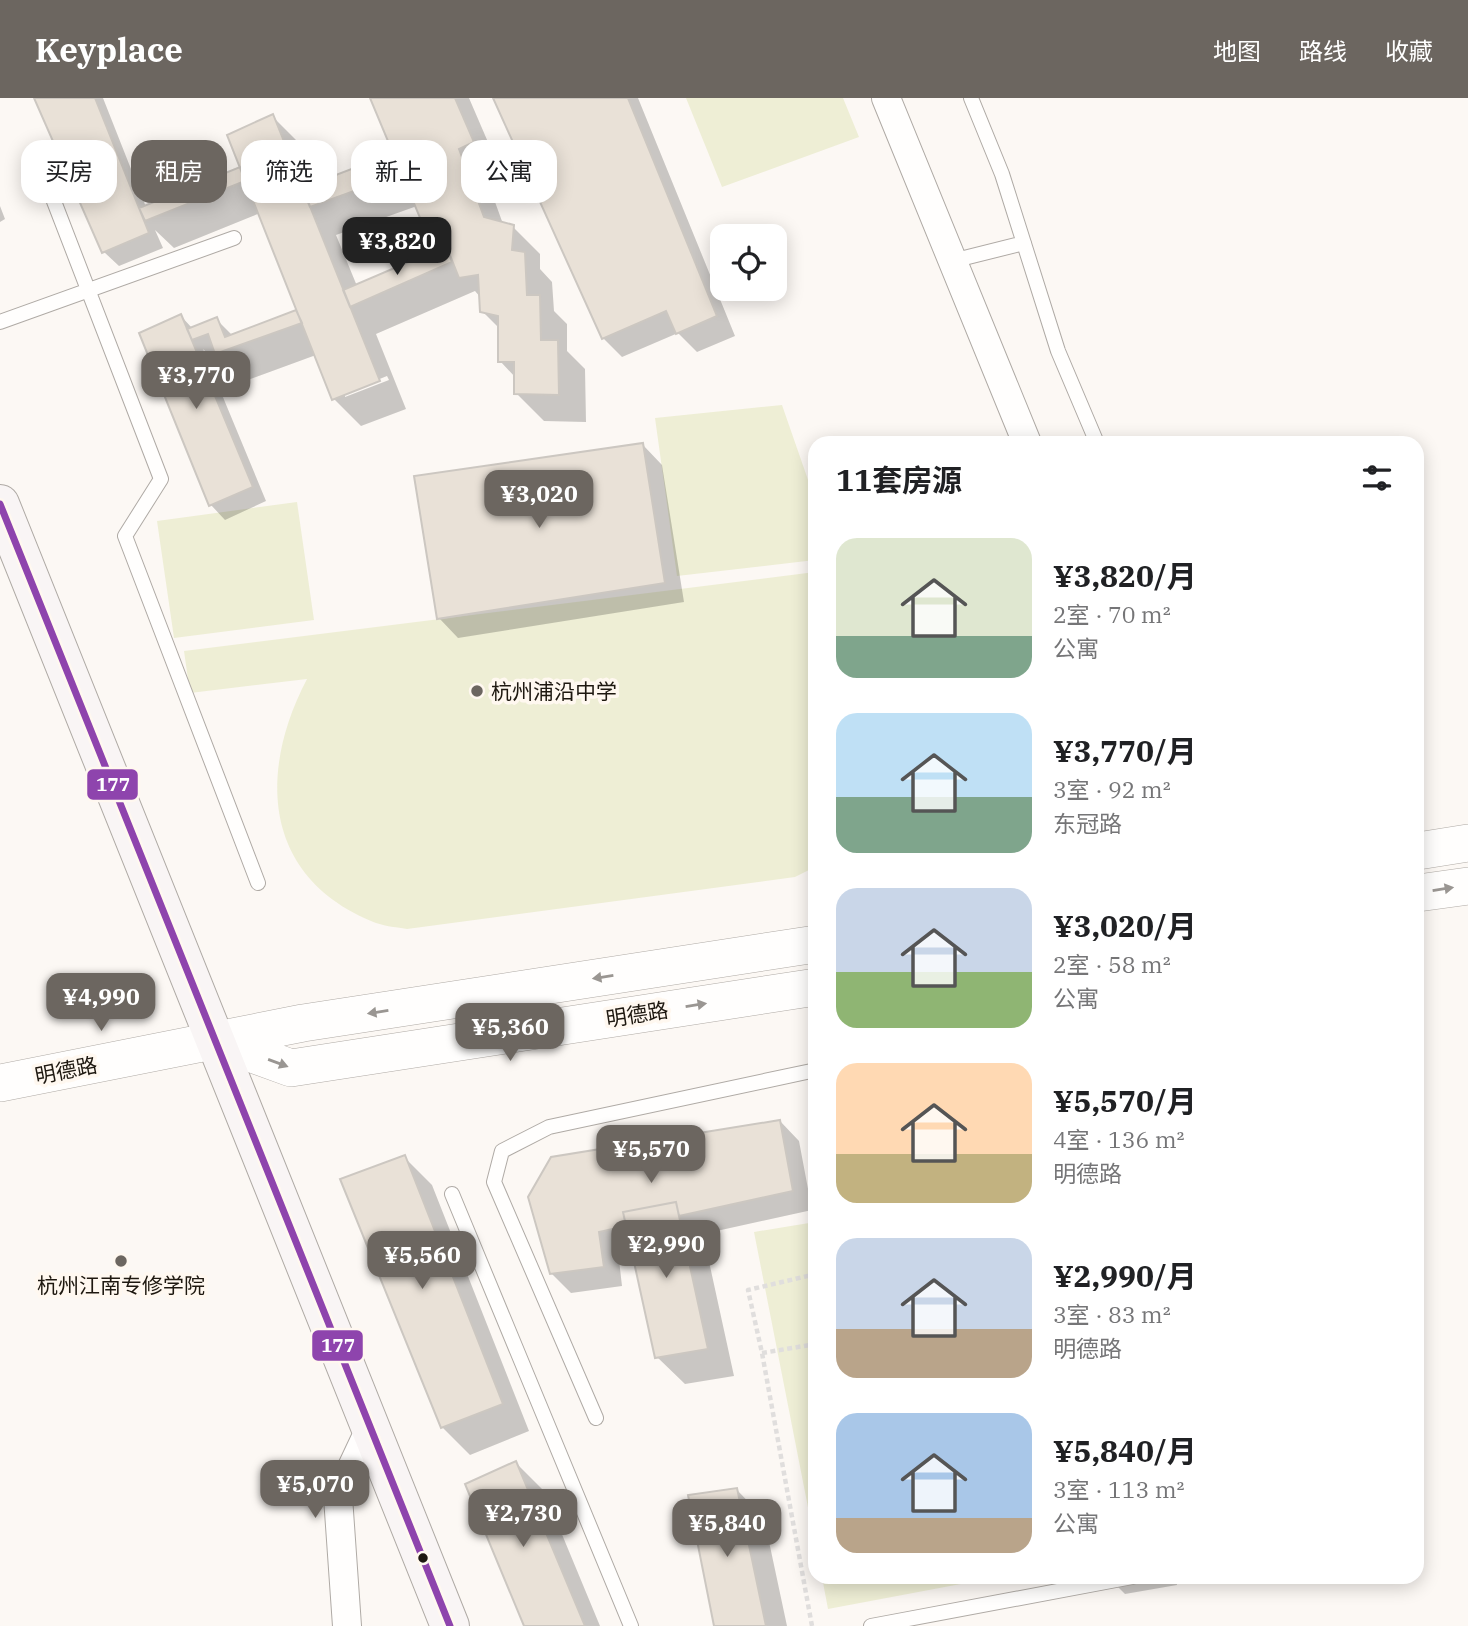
<!DOCTYPE html>
<html lang="zh">
<head>
<meta charset="utf-8">
<style>
  :root { --surface:#fff; --page:#f2f2f2; --text:#202124; --muted:#757577; --accent:#6c6660 }
  body { margin:0; font-family:"IBM Plex Serif","Noto Sans SC",serif; background:var(--page); color:var(--text); height:100vh; display:flex; flex-direction:column; font-size:26px; white-space:nowrap }
  * { box-sizing:border-box; margin:0 }
  p { font-size:23px; color:var(--muted) }
  .icon { flex:none; width:38px; height:38px; fill:none; stroke:currentColor; stroke-width:2; stroke-linecap:round; stroke-linejoin:round }
  .map { position:relative; flex:1; overflow:hidden }
  .drawer { position:absolute; left:808px; top:338px; width:616px; height:1148px; display:flex; flex-direction:column; background:var(--surface); border-radius:21px; box-shadow:0 4px 18px #0003 }
  .drawer>* { flex:none }
  .banner { position:absolute; left:21px; top:42px; width:665px; height:63px; display:flex; gap:14px }
  .fabs { position:absolute; left:710px; top:126px; display:grid; gap:14px }
  .fabs a { display:grid; place-items:center; width:77px; height:77px; border-radius:14px; background:var(--surface); box-shadow:0 4px 18px #0003; font-size:35px }
  .price { position:absolute; translate:-50% -60px; padding:0 16px; border-radius:14px; background:var(--accent); color:#fff; font-size:23px; line-height:46px; filter:drop-shadow(0 2px 4px #0008) }
  .price::after { content:''; position:absolute; left:50%; top:42px; width:21px; height:16px; margin-left:-10px; background:inherit; clip-path:polygon(0 0,100% 0,50% 100%) }
  .price.on { background:#222; color:#fff }
  ul { padding:0; list-style:none }
  li { display:flex; align-items:center; gap:21px; height:175px; padding:0 28px }
  li span { display:grid; place-items:center; flex:none; width:196px; height:140px; border-radius:21px; color:#555 }
  li>.icon { margin-inline-start:auto }
  span .icon { width:84px; height:84px; fill:#fffc; stroke-width:1 }
  li b { font-size:30px }
  h2 { display:flex; justify-content:space-between; align-items:center; height:84px; padding:0 28px; font-size:30px }
  .tag { padding:0 24px; border-radius:21px; background:var(--surface); box-shadow:0 4px 18px #0003; font-size:24px; line-height:63px }
  .tag.on { background:var(--accent); color:#fff }
  header { display:flex; align-items:center; gap:42px; box-sizing:border-box; height:98px; padding:0 35px; background:var(--accent); color:#fff }
  header strong { font-size:33px }
  nav { display:flex; gap:38px; margin-inline-start:auto; font-size:24px }
  .map>svg:first-child { display:block }
  .green { fill:#eeeed5 }
  .shadow { fill:#0003; fill-rule:evenodd }
  .building { fill:#e9e1d7; stroke:#ccc7c1; stroke-width:2 }
  .lines { fill:none; stroke-linecap:round; stroke-linejoin:round }
  .service-casing { stroke:#afaaa5; stroke-width:16 }
  .minor-casing { stroke:#afaaa5; stroke-width:30 }
  .tertiary-casing { stroke:#afaaa5; stroke-width:38 }
  .secondary-casing { stroke:#afaaa5; stroke-width:40 }
  .path { stroke:#e0dedd; stroke-width:4.5; stroke-dasharray:5 3.5; stroke-linecap:butt }
  .service { stroke:#fffefd; stroke-width:14 }
  .minor { stroke:#fffefd; stroke-width:28 }
  .tertiary { stroke:#fffefd; stroke-width:37 }
  .secondary { stroke:#f9f5f5; stroke-width:38 }
  .bus-1-casing { stroke:#fff8f0; stroke-width:12 }
  .bus-1 { stroke:#8e44ad; stroke-width:7 }
  .oneway { fill:#9a9692 }
  .poi-dot { fill:#6c6660; stroke:#fff8f0; stroke-width:2.5 }
  .bus-dot { fill:#1e1810; stroke:#fff8f0; stroke-width:2.5 }
  .labels { text-anchor:middle; dominant-baseline:central; stroke-width:7; stroke-linejoin:round; paint-order:stroke }
  .poi-label { font-size:21px; fill:#1e1810; stroke:#fff8f0; text-anchor:start }
  .street-label { font-size:21px; fill:#1e1810; stroke:#fff8f0 }
  .line-badge { stroke:#fff8f0; stroke-width:2.5 }
  .badge-label { font-size:19px; text-anchor:middle; font-weight:bold; fill:#fff }
</style>
</head>
<body>
<header>
<strong>Keyplace</strong>
<nav><a>地图</a><a>路线</a><a>收藏</a></nav>
</header>
<div class="map">
<svg width="1468" height="1528" viewBox="0 0 1468 1528">
  <rect width="100%" height="100%" fill="#fcf8f4"/>
  <path class="green" d="M686,0H843L859,39L722,89Z
    M782,307L815,402V462L677,478L655,320Z
    M297,404L314,522L174,540L157,423Z
    M815,474V769L795,779L407,831C395,829 382,828 371,823C263,778 258,674 307,581L190,595L184,553Z
    M815,1124H816L815,1445L754,1134Z
    M822,1479H998L828,1511Z"/>
  <path class="shadow" d="M36,0H103L146,109L242,70L272,18L300,46L316,87L395,56L372,0H469L500,72L486,79L503,126L513,129L540,156V171L552,184L554,213L567,226V253L585,271L586,324L544,323L516,295V280L500,263V231L482,213L481,200L475,193L376,236L406,311L361,328L334,301L316,257L245,283L228,266L221,269L203,251L266,403L225,422L211,407L141,236L181,218L192,230L216,221L233,238L299,213L260,115L174,150L155,132L163,150L119,168L104,154ZM417,108L430,138L443,151L357,188L336,137ZM387,278L389,282L345,299V295Z
    M495,0H638L735,238L697,254L678,235L622,259L603,240Z
    M0,108L5,121L0,124Z
    M643,347L662,367L684,504L458,540L439,520Z
    M780,1023L799,1043L812,1112L703,1136L734,1278L685,1286L657,1259L633,1150L618,1153L622,1188L571,1195L551,1175L530,1099Z
    M404,1059L432,1087L529,1333L470,1357L442,1329Z
    M516,1365L544,1393L600,1528H526Z
    M737,1392L764,1420L787,1528H716Z
    M1108,1479H1176L1177,1487L1125,1496Z"/>
  <path class="building" d="M34,0H95L149,135L102,155Z
    M370,0H455L474,44L459,51L484,119L514,127L512,152L525,154L527,197H540L541,242H558L559,297L514,296V264H498V218L480,214L478,177L459,180L442,137L428,139Z
    M493,0H628L717,218L676,236L666,213L602,241Z
    M273,16L380,283L332,302L227,37Z
    M393,55L401,76L310,109L302,90Z
    M240,69L245,83L145,123L139,110Z
    M446,148L452,164L350,209L343,192Z
    M296,212L302,225L215,256L208,236L192,242L187,231L217,219L225,239Z
    M181,216L253,389L209,408L139,235Z
    M643,345L665,485L437,521L414,378Z
    M780,1022L793,1093L679,1118L676,1104L623,1114L626,1128L599,1134L604,1169L550,1176L528,1099L551,1059Z
    M405,1057L503,1306L441,1330L340,1081Z
    M676,1104L708,1251L655,1260L623,1114Z
    M516,1363L585,1528H524L465,1386Z
    M737,1390L766,1528H714L688,1397Z"/>
  <g class="lines">
    <g class="service-casing">
      <path id="service" d="M971,0L1002,76L1058,253L1097,345
        M40,67L161,381L125,438L258,785
        M952,163L1024,145
        M0,224L234,140
        M452,1096L631,1528
        M596,1320L494,1084L502,1053L549,1029L816,972
        M871,1528L1132,1479"/>
    </g>
    <g class="minor-casing">
      <path id="minor" d="M886,0L1027,345
        M347,1528L338,1399L370,1331"/>
    </g>
    <g class="tertiary-casing">
      <path id="tertiary" d="M1418,753L1468,745
        M1418,795L1468,788
        M214,942L291,970L816,889
        M0,985L303,925L816,846"/>
    </g>
    <g class="secondary-casing">
      <path id="secondary" d="M0,406L450,1528"/>
    </g>
    <path class="path" d="M762,1255L816,1246
      M812,1528L762,1255L748,1192L816,1176"/>
    <use href="#service" class="service"/>
    <use href="#minor" class="minor"/>
    <use href="#tertiary" class="tertiary"/>
    <use href="#secondary" class="secondary"/>
    <g class="bus-1-casing">
      <path id="bus-1" d="M0,406L450,1528"/>
    </g>
    <use href="#bus-1" class="bus-1"/>
  </g>
  <defs><path id="oneway-solid" d="M-6-.8H1V-3.2L6.5 0L1 3.2V.8H-6Z" transform="scale(1.75)"/></defs>
  <g class="oneway">
    <use href="#oneway-solid" transform="translate(1443 791) rotate(-9)"/>
    <use href="#oneway-solid" transform="translate(603 879) rotate(171)"/>
    <use href="#oneway-solid" transform="translate(696 907) rotate(-9)"/>
    <use href="#oneway-solid" transform="translate(378 914) rotate(171)"/>
    <use href="#oneway-solid" transform="translate(278 965) rotate(20)"/>
  </g>
  <g class="poi-dot">
    <circle cx="477" cy="593" r="7"/>
    <circle cx="121" cy="1163" r="7"/>
  </g>
  <circle class="bus-dot" cx="423" cy="1460" r="6"/>
  <g class="labels">
    <g class="poi-label">
      <text x="491" y="593">杭州浦沿中学</text>
      <text x="121" y="1187" text-anchor="middle">杭州江南专修学院</text>
    </g>
    <g class="street-label">
      <text transform="translate(637 916) rotate(-9)">明德路</text>
      <text transform="translate(66 972) rotate(-11)">明德路</text>
    </g>
  </g>
  <g class="line-badge">
    <rect x="86" y="670" width="53" height="33" rx="7" fill="#8e44ad"/>
    <rect x="311" y="1231" width="53" height="33" rx="7" fill="#8e44ad"/>
  </g>
  <g class="badge-label">
    <text x="113" y="693">177</text>
    <text x="338" y="1254">177</text>
  </g>
</svg>
<div class="fabs">
<a><svg class="icon" aria-label="locate" viewBox="0 0 24 24"><circle cx="12" cy="12" r="6"/><path d="M12 2v4M12 18v4M2 12h4M18 12h4"/></svg></a>
</div>
<b class="price on" style="left:397px;top:179px">¥3,820</b>
<b class="price" style="left:196px;top:313px">¥3,770</b>
<b class="price" style="left:539px;top:432px">¥3,020</b>
<b class="price" style="left:101px;top:935px">¥4,990</b>
<b class="price" style="left:510px;top:965px">¥5,360</b>
<b class="price" style="left:651px;top:1087px">¥5,570</b>
<b class="price" style="left:666px;top:1182px">¥2,990</b>
<b class="price" style="left:422px;top:1193px">¥5,560</b>
<b class="price" style="left:315px;top:1422px">¥5,070</b>
<b class="price" style="left:523px;top:1451px">¥2,730</b>
<b class="price" style="left:727px;top:1461px">¥5,840</b>
<div class="banner">
<a class="tag">买房</a>
<a class="tag on">租房</a>
<a class="tag">筛选</a>
<a class="tag">新上</a>
<a class="tag">公寓</a>
</div>
<section class="drawer">
<h2>11套房源<svg class="icon" aria-label="filters" viewBox="0 0 24 24"><path d="M4 7h16M4 17h16"/><circle cx="9" cy="7" r="2"/><circle cx="15" cy="17" r="2"/></svg></h2>
<ul>
<li><span style="background:linear-gradient(#dfe7d0 70%,#7fa58c 0)"><svg class="icon" aria-label="home" viewBox="0 0 24 24"><path d="M3 11l9-7 9 7M6 9v11h12V9"/></svg></span><div><b>¥3,820/月</b><p>2室 · 70 m²</p><p>公寓</p></div></li>
<li><span style="background:linear-gradient(#bfe0f5 60%,#7fa58c 0)"><svg class="icon" aria-label="home" viewBox="0 0 24 24"><path d="M3 11l9-7 9 7M6 9v11h12V9"/></svg></span><div><b>¥3,770/月</b><p>3室 · 92 m²</p><p>东冠路</p></div></li>
<li><span style="background:linear-gradient(#c9d6e8 60%,#8fb573 0)"><svg class="icon" aria-label="home" viewBox="0 0 24 24"><path d="M3 11l9-7 9 7M6 9v11h12V9"/></svg></span><div><b>¥3,020/月</b><p>2室 · 58 m²</p><p>公寓</p></div></li>
<li><span style="background:linear-gradient(#ffd9b3 65%,#c2b280 0)"><svg class="icon" aria-label="home" viewBox="0 0 24 24"><path d="M3 11l9-7 9 7M6 9v11h12V9"/></svg></span><div><b>¥5,570/月</b><p>4室 · 136 m²</p><p>明德路</p></div></li>
<li><span style="background:linear-gradient(#c9d6e8 65%,#b9a48a 0)"><svg class="icon" aria-label="home" viewBox="0 0 24 24"><path d="M3 11l9-7 9 7M6 9v11h12V9"/></svg></span><div><b>¥2,990/月</b><p>3室 · 83 m²</p><p>明德路</p></div></li>
<li><span style="background:linear-gradient(#a9c7e8 75%,#b9a48a 0)"><svg class="icon" aria-label="home" viewBox="0 0 24 24"><path d="M3 11l9-7 9 7M6 9v11h12V9"/></svg></span><div><b>¥5,840/月</b><p>3室 · 113 m²</p><p>公寓</p></div></li>
</ul>
</section>
</div>
</body>
</html>
